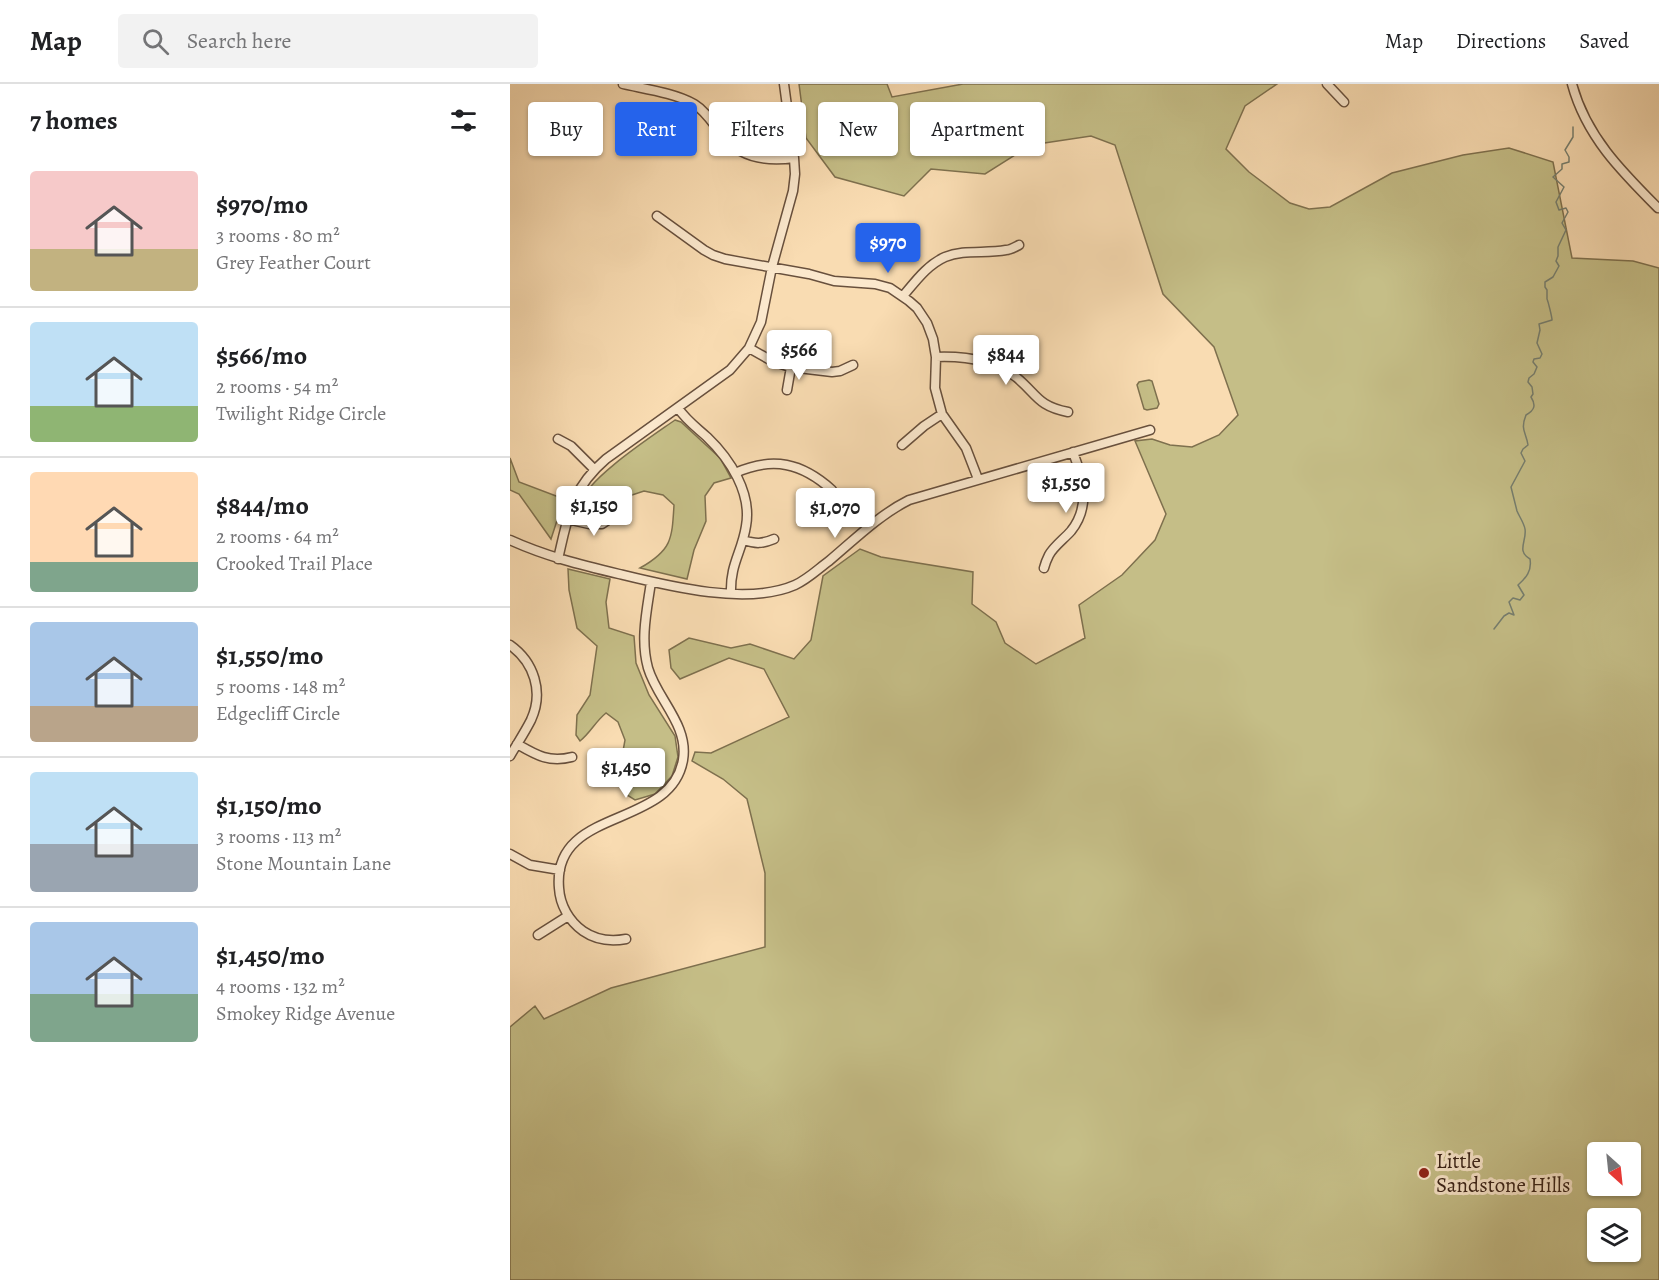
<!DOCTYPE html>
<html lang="en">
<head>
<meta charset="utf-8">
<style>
  :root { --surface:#fff; --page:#f2f2f2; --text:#202124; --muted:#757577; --line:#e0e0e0; --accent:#2563eb }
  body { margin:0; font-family:Alegreya,serif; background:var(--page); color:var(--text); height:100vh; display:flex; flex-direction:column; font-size:22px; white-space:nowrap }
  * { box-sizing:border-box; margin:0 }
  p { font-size:20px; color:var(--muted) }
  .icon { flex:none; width:33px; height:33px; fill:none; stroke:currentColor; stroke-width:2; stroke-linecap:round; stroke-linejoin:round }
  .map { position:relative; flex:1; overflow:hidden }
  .panel { display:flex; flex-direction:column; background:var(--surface); width:510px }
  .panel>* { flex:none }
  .hud { position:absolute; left:18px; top:18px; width:570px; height:54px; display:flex; gap:12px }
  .needle { width:39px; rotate:153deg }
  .controls { position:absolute; left:1077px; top:1058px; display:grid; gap:12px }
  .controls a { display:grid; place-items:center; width:54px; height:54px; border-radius:6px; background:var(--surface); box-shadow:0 2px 4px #0004; font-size:30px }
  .price { position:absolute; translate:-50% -51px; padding:0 14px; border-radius:6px; background:#fff; color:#222; font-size:20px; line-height:39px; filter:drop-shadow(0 2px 3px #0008) }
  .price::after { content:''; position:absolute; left:50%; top:36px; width:18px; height:14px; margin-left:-9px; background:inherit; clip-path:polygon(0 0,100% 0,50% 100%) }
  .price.active { background:var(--accent); color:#fff }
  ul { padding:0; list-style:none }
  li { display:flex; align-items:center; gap:18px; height:150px; padding:0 30px }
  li+li { border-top:2px solid var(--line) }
  li span { display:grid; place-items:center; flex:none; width:168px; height:120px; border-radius:6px; color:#555 }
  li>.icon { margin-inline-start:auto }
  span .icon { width:72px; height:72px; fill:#fffc; stroke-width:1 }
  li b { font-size:26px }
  h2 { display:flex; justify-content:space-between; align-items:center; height:72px; padding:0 30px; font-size:26px }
  .chip { padding:0 21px; border-radius:6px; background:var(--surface); box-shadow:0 2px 4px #0004; font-size:21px; line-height:54px }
  .chip.active { background:var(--accent); color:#fff }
  header { display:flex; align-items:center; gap:36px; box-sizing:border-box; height:84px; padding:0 30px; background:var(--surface); border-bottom:2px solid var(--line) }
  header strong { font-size:28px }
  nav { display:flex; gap:33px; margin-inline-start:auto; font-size:21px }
  .search { width:420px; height:54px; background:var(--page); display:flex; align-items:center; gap:15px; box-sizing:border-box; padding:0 21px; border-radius:6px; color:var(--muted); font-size:22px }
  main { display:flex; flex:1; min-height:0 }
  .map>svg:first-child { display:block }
  .green { fill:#c5be87; stroke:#7e704e; stroke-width:1.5; fill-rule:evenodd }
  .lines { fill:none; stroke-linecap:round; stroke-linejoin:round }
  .stream { stroke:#757e6f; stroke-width:1.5 }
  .minor-casing { stroke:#68503d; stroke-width:11 }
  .minor { stroke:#fbe8cd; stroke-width:8 }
  .poi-dot { fill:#8f2418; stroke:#fbe8cd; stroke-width:2 }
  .labels { text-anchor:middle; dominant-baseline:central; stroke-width:6; stroke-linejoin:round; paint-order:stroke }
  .poi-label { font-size:21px; fill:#382116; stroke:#fbe8cd; text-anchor:start }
</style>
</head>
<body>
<header>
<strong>Map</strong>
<div class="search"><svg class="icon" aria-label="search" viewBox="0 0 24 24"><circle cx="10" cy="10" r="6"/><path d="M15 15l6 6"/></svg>Search here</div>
<nav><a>Map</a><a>Directions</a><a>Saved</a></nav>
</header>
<main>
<section class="panel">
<h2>7 homes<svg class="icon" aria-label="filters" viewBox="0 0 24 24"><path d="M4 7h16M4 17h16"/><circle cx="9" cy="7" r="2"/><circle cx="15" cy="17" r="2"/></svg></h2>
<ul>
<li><span style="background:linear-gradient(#f6c9c9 65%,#c2b280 0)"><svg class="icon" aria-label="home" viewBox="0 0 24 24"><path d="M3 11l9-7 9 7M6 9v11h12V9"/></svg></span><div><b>$970/mo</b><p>3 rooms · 80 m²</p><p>Grey Feather Court</p></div></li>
<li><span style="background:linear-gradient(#bfe0f5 70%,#8fb573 0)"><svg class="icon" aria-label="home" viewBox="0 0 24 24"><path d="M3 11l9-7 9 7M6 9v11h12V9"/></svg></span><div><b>$566/mo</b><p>2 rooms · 54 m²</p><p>Twilight Ridge Circle</p></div></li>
<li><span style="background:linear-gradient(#ffd9b3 75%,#7fa58c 0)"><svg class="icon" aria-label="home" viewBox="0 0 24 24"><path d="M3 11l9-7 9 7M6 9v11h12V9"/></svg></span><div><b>$844/mo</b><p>2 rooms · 64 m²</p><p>Crooked Trail Place</p></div></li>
<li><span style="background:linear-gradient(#a9c7e8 70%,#b9a48a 0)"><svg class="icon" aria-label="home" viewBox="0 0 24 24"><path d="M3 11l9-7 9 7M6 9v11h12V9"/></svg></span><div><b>$1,550/mo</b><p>5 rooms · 148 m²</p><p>Edgecliff Circle</p></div></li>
<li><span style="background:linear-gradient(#bfe0f5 60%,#9aa5b1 0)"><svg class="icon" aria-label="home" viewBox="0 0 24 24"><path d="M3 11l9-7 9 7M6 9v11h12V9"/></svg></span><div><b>$1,150/mo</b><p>3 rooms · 113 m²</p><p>Stone Mountain Lane</p></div></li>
<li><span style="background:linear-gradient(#a9c7e8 60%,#7fa58c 0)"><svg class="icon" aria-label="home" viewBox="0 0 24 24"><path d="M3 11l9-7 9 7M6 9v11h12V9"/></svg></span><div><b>$1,450/mo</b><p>4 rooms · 132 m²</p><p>Smokey Ridge Avenue</p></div></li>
</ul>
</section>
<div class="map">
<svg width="1149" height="1196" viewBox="0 0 1149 1196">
  <rect width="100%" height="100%" fill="#f9dcb2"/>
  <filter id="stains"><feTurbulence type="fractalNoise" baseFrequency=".00333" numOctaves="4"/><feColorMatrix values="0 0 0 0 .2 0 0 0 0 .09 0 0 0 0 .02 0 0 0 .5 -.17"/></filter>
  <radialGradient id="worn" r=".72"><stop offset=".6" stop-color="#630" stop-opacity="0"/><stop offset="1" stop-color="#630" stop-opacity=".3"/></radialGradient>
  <path class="green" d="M289,0H377L382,13L453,0H767L735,22L716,65L739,88L780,119L799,125L820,123L882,89L953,71L999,64L1043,78L1062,174L1123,177L1149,184V1196H0V943L25,922L34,935L101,904L255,863V789L237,715L213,695L182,677L185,668L201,669L279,633L254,585L219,574L170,595L161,584L159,566L179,554L221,564L240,560L284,575L301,556L313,492L350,465L371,473L463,488L462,520L486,538L495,559L526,580L575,554L569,521L612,491L645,456L656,430L625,357L642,355L660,361L682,363L709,351L728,331L704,263L653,210L605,61L581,52L521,61L475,90L421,85L394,112L325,93L296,54ZM1088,1068H1120V1101H1088ZM1088,1134H1120V1167H1088Z
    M639,296L642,297L649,320L647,324L637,326L634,325L627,301L629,298Z
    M165,336L171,338L210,374L221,394L204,399L195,412L196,437L184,466L177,495L130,484C162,466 162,455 164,421L153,411L134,407L101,418L90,432L79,431L71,428C71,425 70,422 71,419C76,395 144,351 165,336Z
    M0,374L9,398L54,415L41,455L9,410L0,406Z
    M58,485L100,495L96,518L99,544L124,552L126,579L139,611L165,652L168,673L162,692L145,710L125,716L117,711L108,695L115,656L108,638L96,629C85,638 81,648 70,657L66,651L67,631L80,611L87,562L67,544L59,506Z"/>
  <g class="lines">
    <path class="stream" d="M984,545L994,532L999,529L1004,531L999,518L1003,514L1010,516L1014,511L1008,501C1016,494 1022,487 1020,475C1006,467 1017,457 1015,445C1014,439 1009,432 1007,427C1005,419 1003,411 1001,403L1015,377L1011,369L1013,365L1018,361C1016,348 1010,346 1016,331C1025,326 1026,321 1021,313L1023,310L1022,303L1018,298L1019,294L1024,290L1027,283L1023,278L1024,275L1030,274L1032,270L1027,259L1030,246L1029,240L1042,236C1042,233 1038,217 1037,215V206L1035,203V198L1043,193L1049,182L1046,177L1048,172V163L1056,146L1052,139L1058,128L1056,124L1049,126L1046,118L1054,103L1043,93L1052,85V80L1059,78V73L1055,66L1063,53V43"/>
    <g class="minor-casing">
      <path id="minor" d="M113,0C135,5 165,9 184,20C197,28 203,40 212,51C230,74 256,78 284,74
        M817,0L834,18
        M1062,0C1076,52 1111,87 1148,124
        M147,132L194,166L203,171L215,175L299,190L324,197L365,200L380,204L399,217L407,224L417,239L423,255L426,273L425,304L432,330L456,364L468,395
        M393,212C405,198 417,181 435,173C454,165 476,170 496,166C500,166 505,163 509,161
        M239,264L262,277L280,283L322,288L330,287L343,281
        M426,273C453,272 484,276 506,293C527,310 527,322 558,328
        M277,306L281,283
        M168,324C176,336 186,343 197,353C220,375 242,409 236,442C232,468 220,480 221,509
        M48,355L61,362L84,385
        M392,361L414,342L432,330
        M225,389C263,372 292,379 322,406
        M57,435L79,440H92L104,432
        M0,456C35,472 71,481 109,490C158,502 237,522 285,501C298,495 308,485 319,477C344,456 369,431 399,416L640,346
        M233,456C246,460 252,460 264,455
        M48,475C58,432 61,405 96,375L220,286L239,264L251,238L262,183L283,107L285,90L284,74L274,0
        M534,484C535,480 537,475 539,471C544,462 554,455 561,447C581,422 573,395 563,368
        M0,561C24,578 34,608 21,636C15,648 7,660 0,672
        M7,660C26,671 39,679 62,673
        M0,770L20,781L50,786
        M28,851L58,832
        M116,855C100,858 86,856 73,847C59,837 50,821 49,804C42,722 161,746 173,676C179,641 147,615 138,584C130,555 137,526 141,498"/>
    </g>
    <use href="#minor" class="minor"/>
  </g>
  <circle class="poi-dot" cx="914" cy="1089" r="6"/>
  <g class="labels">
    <g class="poi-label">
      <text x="926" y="1077">Little<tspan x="926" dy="24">Sandstone Hills</tspan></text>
    </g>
  </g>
  <rect width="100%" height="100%" filter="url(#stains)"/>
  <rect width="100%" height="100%" fill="url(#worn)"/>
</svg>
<div class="controls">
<a><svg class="needle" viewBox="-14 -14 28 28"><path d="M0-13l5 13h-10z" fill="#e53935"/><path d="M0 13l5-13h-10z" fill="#757577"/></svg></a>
<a><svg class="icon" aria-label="layers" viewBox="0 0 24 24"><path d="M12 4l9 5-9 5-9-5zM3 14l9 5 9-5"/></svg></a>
</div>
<b class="price active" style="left:378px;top:190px">$970</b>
<b class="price" style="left:289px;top:297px">$566</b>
<b class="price" style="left:496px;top:302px">$844</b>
<b class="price" style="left:556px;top:430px">$1,550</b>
<b class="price" style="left:84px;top:453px">$1,150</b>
<b class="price" style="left:325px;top:455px">$1,070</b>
<b class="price" style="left:116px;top:715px">$1,450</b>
<div class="hud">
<a class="chip">Buy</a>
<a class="chip active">Rent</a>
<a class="chip">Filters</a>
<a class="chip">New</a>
<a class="chip">Apartment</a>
</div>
</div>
</main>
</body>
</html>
